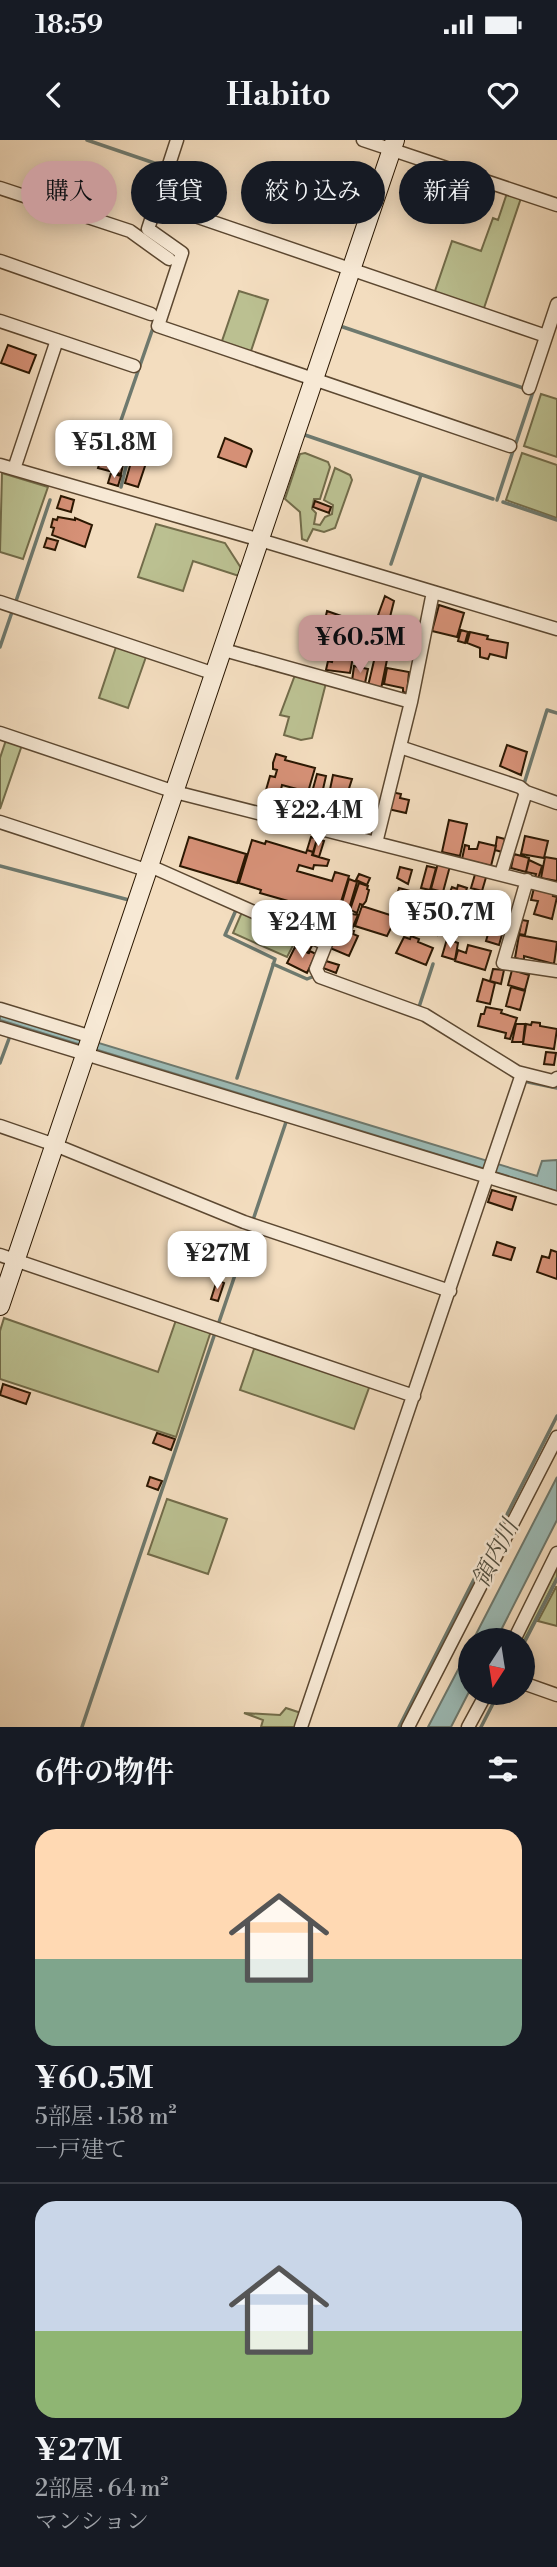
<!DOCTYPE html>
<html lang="ja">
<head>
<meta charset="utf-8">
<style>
  :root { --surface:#171b24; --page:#20242c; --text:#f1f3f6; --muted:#9ea1a6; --line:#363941; --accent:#c59692 }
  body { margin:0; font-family:"Libre Bodoni","Noto Serif JP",serif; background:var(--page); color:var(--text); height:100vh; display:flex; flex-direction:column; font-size:26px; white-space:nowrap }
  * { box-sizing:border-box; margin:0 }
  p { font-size:23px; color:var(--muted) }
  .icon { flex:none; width:38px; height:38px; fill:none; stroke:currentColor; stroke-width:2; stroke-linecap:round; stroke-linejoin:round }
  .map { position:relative; height:1587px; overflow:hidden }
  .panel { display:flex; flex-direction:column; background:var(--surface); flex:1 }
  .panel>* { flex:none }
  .banner { position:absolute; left:21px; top:21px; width:516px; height:63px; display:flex; gap:14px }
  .needle { width:46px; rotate:192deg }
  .controls { position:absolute; left:458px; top:1488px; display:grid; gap:14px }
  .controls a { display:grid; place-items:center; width:77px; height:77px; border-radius:50%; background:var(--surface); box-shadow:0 4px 18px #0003; font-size:35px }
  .price { position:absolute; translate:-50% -60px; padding:0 16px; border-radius:14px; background:#fff; color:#222; font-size:23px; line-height:46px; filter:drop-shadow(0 2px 4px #0008) }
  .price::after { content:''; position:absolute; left:50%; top:42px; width:21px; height:16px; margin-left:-10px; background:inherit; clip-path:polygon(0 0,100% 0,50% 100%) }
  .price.active { background:var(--accent); color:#111 }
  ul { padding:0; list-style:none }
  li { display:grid; align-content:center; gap:14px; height:371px; padding:0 35px }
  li+li { border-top:2px solid var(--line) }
  li span { display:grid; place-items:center; height:217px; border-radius:21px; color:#555 }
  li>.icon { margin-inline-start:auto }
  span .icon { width:126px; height:126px; fill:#fffc; stroke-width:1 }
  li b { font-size:30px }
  h2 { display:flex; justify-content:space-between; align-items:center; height:84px; padding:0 35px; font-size:30px }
  .chip { padding:0 24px; border-radius:32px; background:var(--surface); box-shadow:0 4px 18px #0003; font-size:24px; line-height:63px }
  .chip.active { background:var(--accent); color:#111 }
  .status { display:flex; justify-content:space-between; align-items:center; height:49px; padding:0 35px; background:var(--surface); direction:ltr }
  .status svg { height:19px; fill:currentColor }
  header { display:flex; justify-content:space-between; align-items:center; height:91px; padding:0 35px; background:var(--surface); font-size:32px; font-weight:700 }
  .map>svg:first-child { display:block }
  .green { fill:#bbc091; stroke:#726c4a; stroke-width:2 }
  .water { fill:#9cbbb6; stroke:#6e796e; stroke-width:2 }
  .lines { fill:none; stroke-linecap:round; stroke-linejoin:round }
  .stream { stroke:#6e796e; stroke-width:3.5 }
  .building { fill:#d69177; stroke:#2a1702; stroke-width:2 }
  .street-casing { stroke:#5c4831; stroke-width:15 }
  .secondary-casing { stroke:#2a1702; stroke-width:20 }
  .street { stroke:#f7e9d5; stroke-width:12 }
  .secondary { stroke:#f7e9d5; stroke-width:18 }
  .labels { text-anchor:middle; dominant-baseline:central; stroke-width:5; stroke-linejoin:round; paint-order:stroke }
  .water-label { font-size:24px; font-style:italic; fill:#525041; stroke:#f7e9d5 }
</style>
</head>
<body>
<div class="status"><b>18:59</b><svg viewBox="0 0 49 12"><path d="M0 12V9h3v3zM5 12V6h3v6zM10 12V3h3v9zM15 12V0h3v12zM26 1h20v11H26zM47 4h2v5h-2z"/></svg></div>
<header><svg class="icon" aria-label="back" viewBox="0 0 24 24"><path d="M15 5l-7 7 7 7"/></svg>Habito<svg class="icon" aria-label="heart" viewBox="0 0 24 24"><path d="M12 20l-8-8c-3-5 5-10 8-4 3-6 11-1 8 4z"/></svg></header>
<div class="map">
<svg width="557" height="1587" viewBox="0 0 557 1587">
  <rect width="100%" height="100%" fill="#f3ddbf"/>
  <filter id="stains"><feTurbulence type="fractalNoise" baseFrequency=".00286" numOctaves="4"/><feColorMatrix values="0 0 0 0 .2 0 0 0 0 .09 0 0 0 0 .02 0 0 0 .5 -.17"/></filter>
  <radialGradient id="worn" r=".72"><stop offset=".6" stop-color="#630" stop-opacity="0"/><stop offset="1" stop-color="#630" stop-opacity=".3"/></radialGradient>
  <path class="green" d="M507,53L521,58L483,171L434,154L452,101L481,111L493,78L498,80Z
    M239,151L268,160L250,214L221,204Z
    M541,254L557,259V317L524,306Z
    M305,313L328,322L330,327L320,359H314L312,369L316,373L314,384L320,385L325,377L332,374L333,365L324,360L335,328L350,335L352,340L335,388L324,392L313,389L307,401L302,399L300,372L285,359L300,314Z
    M522,313L557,325V378L506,360Z
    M2,333L48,347L23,419L0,412Z
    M156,384L225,403L241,428L239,436L193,421L183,451L138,437Z
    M117,504L147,514L128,568L99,558Z
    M295,535L326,543L312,598L301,600L284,595L289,577L280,575Z
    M6,600L22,605L0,669V618Z
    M242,772L298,796L287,817L233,793Z
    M4,1178L158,1232L176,1180L211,1191L176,1297L0,1239V1191Z
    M255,1206L370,1245L354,1289L240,1250Z
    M167,1359L227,1379L208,1434L148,1414Z
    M557,1423V1437L523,1503V1500H517Z
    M556,1447H557V1486L538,1481Z
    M286,1568L301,1573L297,1587H261L263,1580L244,1573L280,1575Z"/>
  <path class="water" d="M0,873L537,1036L542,1021L557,1020V1051L0,880Z
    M557,1337V1380L496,1500H473Z
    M471,1505V1548L451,1587H428Z"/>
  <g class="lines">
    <path class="stream" d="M87,0L163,26
      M343,187L526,249
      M305,295L493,359
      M516,303L534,249
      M121,347L134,294L118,289L154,185
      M497,360L513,311
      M503,362L557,380
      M391,424L421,335
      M16,461L50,360
      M0,507L12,472
      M524,644L547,570L557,573
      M0,726L129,760
      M236,770L225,795L275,819L237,938
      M273,824L307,839L312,837
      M419,867L433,824
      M0,923L10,896
      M528,942L557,948
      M253,1080L286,982
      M219,1182L250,1091
      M523,1505L557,1439
      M82,1587L215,1193
      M399,1587L557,1276
      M481,1587L499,1552"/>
  </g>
  <path class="building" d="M8,205L36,215L29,233L1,223Z
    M225,298L251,309L252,311L246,327L218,317Z
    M105,310L125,315L121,334L98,328L99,325L97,324L99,315L102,316Z
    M134,312L148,317L138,347L125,343Z
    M111,333L121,336L118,346L108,343Z
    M61,356L74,360L71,372L57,368Z
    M315,361L331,367L329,373L313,367Z
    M58,377L75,380V378L92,385L85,407L52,395L54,388L51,387L53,379L57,380Z
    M47,398L58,401L55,410L44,407Z
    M385,456L394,461L389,481L377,478Z
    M439,465L464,473L457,497L432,491Z
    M327,471L344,477L341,487L328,482L327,485L324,484Z
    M391,476L408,478V480L420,483L416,503L395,501L396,498L384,496L387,480L390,481Z
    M461,490L468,492L465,503L458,501Z
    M470,492L488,496L487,499L508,503L506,518L490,514L488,519L480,517V508L467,503Z
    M360,496L373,498L370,511L358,508Z
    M377,508L389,510L381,549L368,546Z
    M340,512L353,517L350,533L326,530L328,521L332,522L334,514L339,515Z
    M354,526L368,529L365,543L352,541Z
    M387,528L409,532L407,553L403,552V548L384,544Z
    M507,605L527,612L521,635L500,626Z
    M276,614L286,617L285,620L315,628L308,652L282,645L280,654L266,650L270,636L275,637L277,630L273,629V623Z
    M317,634L326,636L321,658L311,656Z
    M333,635L352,639L344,664L328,659Z
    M281,651L307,659L303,677L283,674L284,671L277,670Z
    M391,652L401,654L400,658L409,660L406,673L388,669Z
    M321,660L340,665L335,686L310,679L315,662L320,663Z
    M449,680L467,684L460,716L442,712Z
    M525,696L548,701L544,718L521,714Z
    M189,697L246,714L237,743L180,726Z
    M311,697L317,699L313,712L307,710Z
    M497,697L505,699L502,712L495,710Z
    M317,699L324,701L319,717L313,715Z
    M252,700L265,704L266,701L306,713L307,710L313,712L312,715L329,720L327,726L314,725L313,729L299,725L297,731L332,741L335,732L349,736L336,778L333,777L331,792L326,794L306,790L285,781L287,774L291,776L295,763L260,753L261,750L239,743Z
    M479,702L496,706L491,726L462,719L465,705L469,706V709H477Z
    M514,714L529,718L526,732L511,728Z
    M545,717L557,719V741L541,738Z
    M529,720L542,726L538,739L535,738L536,734L526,732Z
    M438,723L450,726L443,752L431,749Z
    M427,726L436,728L430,750L421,748Z
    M400,727L412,730L408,744L397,738Z
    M476,731L487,734L482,751L471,748Z
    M359,734L370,738L367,745L356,740Z
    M349,739L357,742L348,772L340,769Z
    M359,743L368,746L367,749L369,750L366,761L363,765L360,764L357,773L350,770Z
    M458,745L467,748L466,751L481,755L476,776L444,767L452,747L457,749Z
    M399,748L410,751L403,775L392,772Z
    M534,748L554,752L553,756L557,757L552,779L534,774L538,761L531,760Z
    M434,756L444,758L442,768L432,766Z
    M422,764L442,769L437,795L425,792L427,785L417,783Z
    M362,766L390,775L391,772L398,774L387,796L355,786Z
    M408,772L416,774L411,790L403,788Z
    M346,773L358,775L352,789L342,785Z
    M522,780L528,781L525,795L519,794Z
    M490,787L503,791L499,805L486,801Z
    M338,788L354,791L353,794L358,796L349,816L330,808Z
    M519,795L557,802L554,824L524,816V820L515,818Z
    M411,796L419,799L418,802L433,808L426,825L396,813L404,797L410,799Z
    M300,798L313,804L308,813L296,807Z
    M447,799L458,803L455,820L442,816Z
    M468,805L491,811L485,830L455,821L458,810L466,813Z
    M295,807L309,813L310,811L316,814L307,833L287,823Z
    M326,821L339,825L336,833L323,828Z
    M493,829L504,830L501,844L490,841Z
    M512,830L529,835L525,850L508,845Z
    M483,839L495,843L490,864L477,861Z
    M511,847L525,851L520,870L506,866Z
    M486,867L502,870L501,873L517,878L510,899L505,898L506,893L478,886L481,874H484Z
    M532,882L540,883V886L557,889L554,909L523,904L526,884L531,885Z
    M516,884H525L523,902H512Z
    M546,912L556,913L554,925L544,924Z
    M492,1050L516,1057L512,1070L488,1062Z
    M497,1102L515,1108L511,1120L493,1115Z
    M551,1110L557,1112V1139L537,1132L542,1116L549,1118Z
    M217,1140L224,1143L218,1161L211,1159Z
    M3,1244L30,1253L26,1264L0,1255Z
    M157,1293L175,1299L171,1310L153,1303Z
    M150,1337L162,1341L158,1350L147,1346Z"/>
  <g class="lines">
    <g class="street-casing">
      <path id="street" d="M177,0L148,89L182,113L158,186L510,306
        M363,0L557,65
        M0,48L130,91L169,119
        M157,63L546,196
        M0,121L151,174
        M0,181L134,226
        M529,248L557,164
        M0,325L260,400L557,489
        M14,329L57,200
        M0,462L215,534
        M224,510L411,562
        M0,593L175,652L557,749
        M400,607L520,647L526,652
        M0,682L149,731
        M376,703L411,562L433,452
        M150,726L326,804L316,829L320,837L425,875L517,932L553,941L557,938
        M501,734L526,652L557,663
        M527,740L503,823L557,831
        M0,869L92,897
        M0,888L557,1058
        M0,986L55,1005L244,1082L450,1151
        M0,1115L414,1256
        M514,1500L557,1413
        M523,1543L557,1555
        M301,1587L522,934
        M408,1587L557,1297
        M468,1587L487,1552"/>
    </g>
    <g class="secondary-casing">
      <path id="secondary" d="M0,1166L395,0"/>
    </g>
    <use href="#street" class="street"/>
    <use href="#secondary" class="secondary"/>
  </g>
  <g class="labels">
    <g class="water-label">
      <text transform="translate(496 1414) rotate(-63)">領内川</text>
    </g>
  </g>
  <rect width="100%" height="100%" filter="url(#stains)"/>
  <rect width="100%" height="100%" fill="url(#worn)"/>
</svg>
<div class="controls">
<a><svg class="needle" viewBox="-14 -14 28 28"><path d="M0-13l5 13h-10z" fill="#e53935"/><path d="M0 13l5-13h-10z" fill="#9ea1a6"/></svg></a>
</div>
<b class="price" style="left:114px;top:340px">¥51.8M</b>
<b class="price active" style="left:360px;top:535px">¥60.5M</b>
<b class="price" style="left:318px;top:708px">¥22.4M</b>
<b class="price" style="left:450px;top:810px">¥50.7M</b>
<b class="price" style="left:302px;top:820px">¥24M</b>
<b class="price" style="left:217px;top:1151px">¥27M</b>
<div class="banner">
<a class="chip active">購入</a>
<a class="chip">賃貸</a>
<a class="chip">絞り込み</a>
<a class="chip">新着</a>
</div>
</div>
<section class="panel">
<h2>6件の物件<svg class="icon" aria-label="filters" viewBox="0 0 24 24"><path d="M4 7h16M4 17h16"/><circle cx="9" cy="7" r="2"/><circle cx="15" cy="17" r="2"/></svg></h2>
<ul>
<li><span style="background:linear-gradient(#ffd9b3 60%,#7fa58c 0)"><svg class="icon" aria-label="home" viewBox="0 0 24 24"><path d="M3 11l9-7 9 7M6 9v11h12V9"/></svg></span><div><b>¥60.5M</b><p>5部屋 · 158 m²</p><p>一戸建て</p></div></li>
<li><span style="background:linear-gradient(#c9d6e8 60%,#8fb573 0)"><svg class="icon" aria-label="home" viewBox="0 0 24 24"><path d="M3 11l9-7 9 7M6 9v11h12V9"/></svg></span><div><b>¥27M</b><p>2部屋 · 64 m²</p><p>マンション</p></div></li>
</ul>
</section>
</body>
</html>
